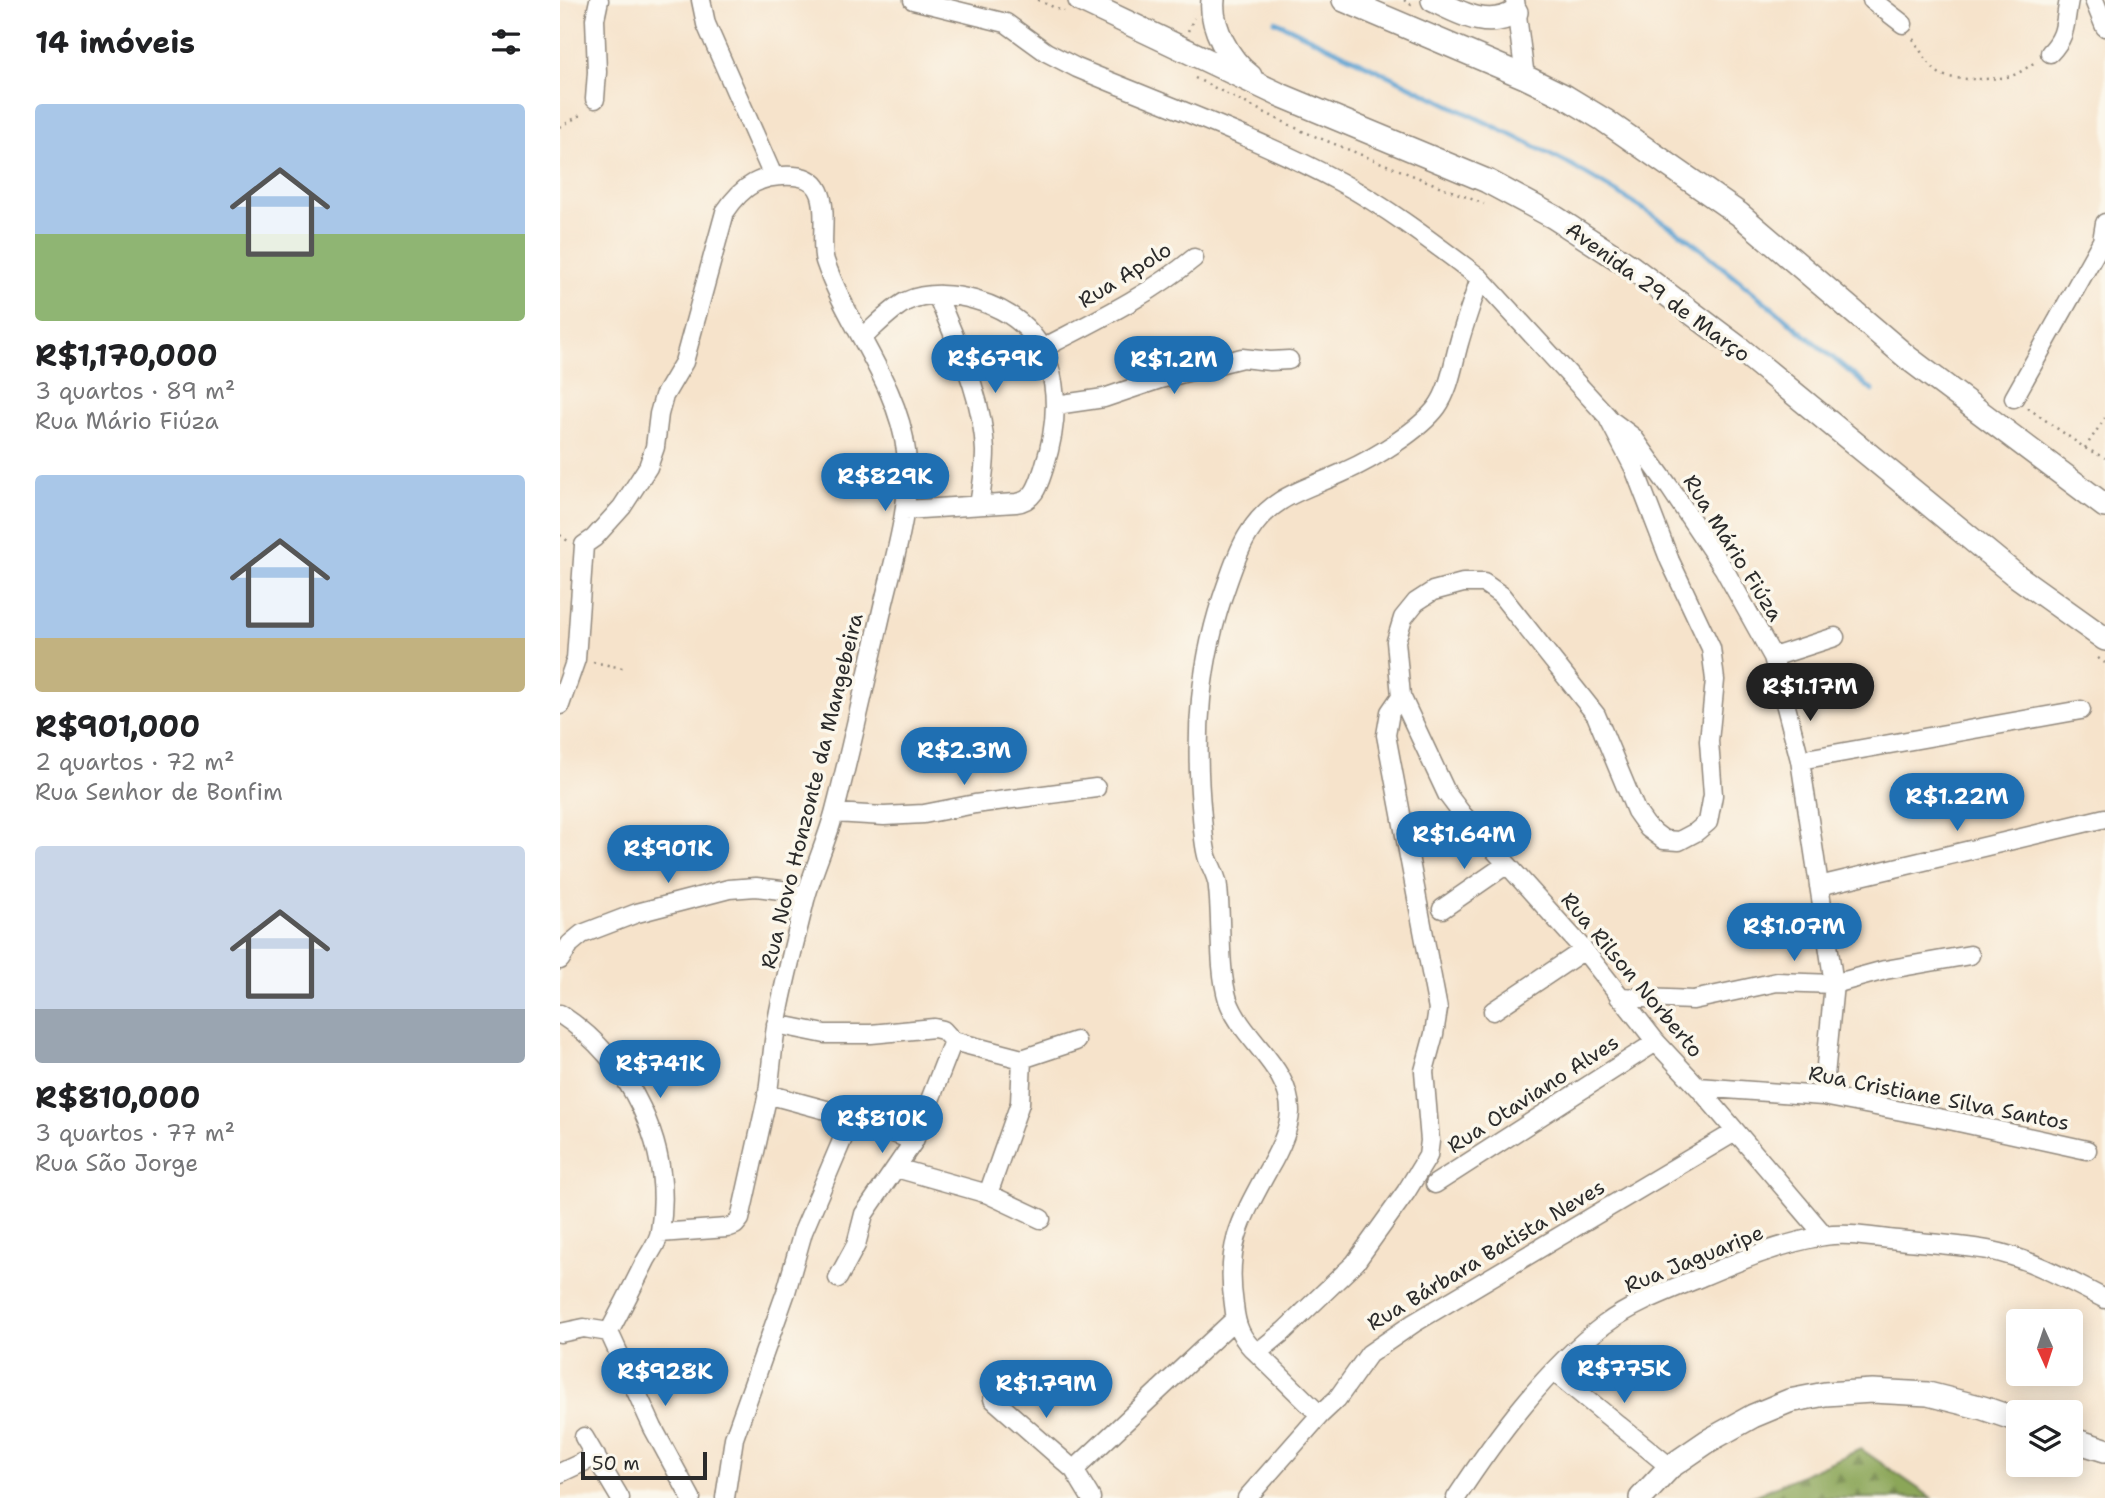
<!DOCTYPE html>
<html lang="pt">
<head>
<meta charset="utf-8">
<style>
  :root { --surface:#fff; --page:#f2f2f2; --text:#202124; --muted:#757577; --accent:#1f6fb2 }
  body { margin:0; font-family:"Shantell Sans",sans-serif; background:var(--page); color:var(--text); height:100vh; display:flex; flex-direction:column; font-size:26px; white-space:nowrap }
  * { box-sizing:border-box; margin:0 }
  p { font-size:23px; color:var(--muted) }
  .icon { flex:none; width:38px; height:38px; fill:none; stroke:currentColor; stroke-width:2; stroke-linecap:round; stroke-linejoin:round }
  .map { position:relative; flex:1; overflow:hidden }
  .sheet { display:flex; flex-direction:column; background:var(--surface); width:560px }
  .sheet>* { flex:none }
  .needle { width:46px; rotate:177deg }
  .tools { position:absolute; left:1446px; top:1309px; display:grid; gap:14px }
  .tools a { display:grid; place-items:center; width:77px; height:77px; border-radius:7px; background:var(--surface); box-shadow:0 4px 18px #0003; font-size:35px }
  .scale { position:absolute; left:21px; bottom:18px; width:126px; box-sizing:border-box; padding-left:7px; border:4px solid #2b2b2b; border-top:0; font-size:19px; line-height:24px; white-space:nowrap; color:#2b2b2b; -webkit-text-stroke:5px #fbf7ec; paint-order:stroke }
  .price { position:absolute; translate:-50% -60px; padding:0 16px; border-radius:24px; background:var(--accent); color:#fff; font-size:23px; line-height:46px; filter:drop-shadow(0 2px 4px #0008) }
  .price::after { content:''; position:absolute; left:50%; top:42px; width:21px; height:16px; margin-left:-10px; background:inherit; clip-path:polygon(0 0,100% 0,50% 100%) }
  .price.on { background:#222; color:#fff }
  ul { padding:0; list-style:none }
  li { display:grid; align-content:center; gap:14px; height:371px; padding:0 35px }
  li span { display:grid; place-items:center; height:217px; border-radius:7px; color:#555 }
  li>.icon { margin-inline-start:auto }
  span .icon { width:126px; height:126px; fill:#fffc; stroke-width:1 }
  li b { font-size:30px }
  h2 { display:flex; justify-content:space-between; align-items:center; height:84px; padding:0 35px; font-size:30px }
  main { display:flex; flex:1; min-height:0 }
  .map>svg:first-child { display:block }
  .forest { fill:url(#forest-firs); stroke:#5b6842; stroke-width:2 }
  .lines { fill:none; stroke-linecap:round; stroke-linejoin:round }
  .stream { stroke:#5ca1d1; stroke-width:5 }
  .minor-casing { stroke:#90877b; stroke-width:21 }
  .major-casing { stroke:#90877b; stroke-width:26 }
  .path { stroke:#90877b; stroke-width:2.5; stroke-dasharray:2 5; stroke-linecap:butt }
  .minor { stroke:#fff; stroke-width:18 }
  .major { stroke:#fff; stroke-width:23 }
  .labels { text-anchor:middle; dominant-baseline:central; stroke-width:7; stroke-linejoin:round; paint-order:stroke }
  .street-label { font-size:21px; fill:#2b2b2b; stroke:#fbf7ec }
</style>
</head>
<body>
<main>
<section class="sheet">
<h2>14 imóveis<svg class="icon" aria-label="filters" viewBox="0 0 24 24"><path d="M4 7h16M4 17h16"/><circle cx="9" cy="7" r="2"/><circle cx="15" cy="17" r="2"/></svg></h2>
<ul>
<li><span style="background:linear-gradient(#a9c7e8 60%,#8fb573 0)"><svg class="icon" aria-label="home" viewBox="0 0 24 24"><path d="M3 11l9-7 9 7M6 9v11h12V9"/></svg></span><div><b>R$1,170,000</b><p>3 quartos · 89 m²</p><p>Rua Mário Fiúza</p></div></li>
<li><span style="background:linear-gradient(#a9c7e8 75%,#c2b280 0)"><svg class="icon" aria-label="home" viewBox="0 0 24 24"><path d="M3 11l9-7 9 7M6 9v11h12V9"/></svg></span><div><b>R$901,000</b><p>2 quartos · 72 m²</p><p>Rua Senhor de Bonfim</p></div></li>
<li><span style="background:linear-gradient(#c9d6e8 75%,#9aa5b1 0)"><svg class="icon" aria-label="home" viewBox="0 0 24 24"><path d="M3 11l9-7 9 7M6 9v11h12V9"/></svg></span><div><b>R$810,000</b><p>3 quartos · 77 m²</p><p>Rua São Jorge</p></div></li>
</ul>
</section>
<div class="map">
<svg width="1545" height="1498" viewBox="0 0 1545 1498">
  <defs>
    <pattern id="forest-firs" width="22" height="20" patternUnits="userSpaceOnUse" patternTransform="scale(1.75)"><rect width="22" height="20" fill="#8ba658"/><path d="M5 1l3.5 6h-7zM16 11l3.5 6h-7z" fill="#728749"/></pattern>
  </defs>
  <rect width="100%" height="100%" fill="#fbf7ec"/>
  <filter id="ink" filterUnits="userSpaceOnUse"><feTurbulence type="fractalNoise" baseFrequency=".0143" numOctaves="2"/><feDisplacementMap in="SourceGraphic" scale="14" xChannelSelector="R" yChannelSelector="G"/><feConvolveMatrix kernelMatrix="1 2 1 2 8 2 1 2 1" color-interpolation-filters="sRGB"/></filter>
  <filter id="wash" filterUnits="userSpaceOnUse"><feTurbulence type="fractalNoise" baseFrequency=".00686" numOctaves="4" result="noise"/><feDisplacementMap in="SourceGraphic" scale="28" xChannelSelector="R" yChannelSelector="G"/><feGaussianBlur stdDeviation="1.57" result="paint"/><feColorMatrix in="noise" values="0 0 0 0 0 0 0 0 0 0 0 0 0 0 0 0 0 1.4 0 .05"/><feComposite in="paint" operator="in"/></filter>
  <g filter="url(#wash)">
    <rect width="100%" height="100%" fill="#f6e3cb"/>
    <path class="forest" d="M1301,1449L1372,1498H1190L1191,1497Z"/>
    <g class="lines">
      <path class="stream" d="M715,21L954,136L1007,163L1058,193L1125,236L1313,391"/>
    </g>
  </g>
  <g filter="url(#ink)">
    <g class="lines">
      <g class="minor-casing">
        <path id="minor" d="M141,0L146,24L213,176
          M353,0L446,23L486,52L517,68C605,105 696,137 780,182C830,209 875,244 920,278C913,300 905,321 899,343C893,364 890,389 877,407C860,430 813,459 786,471C749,489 713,494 689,533C679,548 673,567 667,584C639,661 634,736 642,817C643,830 644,847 648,859C652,869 658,878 658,888C662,923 658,967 668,1000C682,1040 731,1068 730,1112C729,1132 718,1153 708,1170C681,1220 665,1246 674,1305C676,1326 681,1339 697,1353L724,1331L795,1263L846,1192L868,1156L870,1141L864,1071L874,1034L878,1009L826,735L830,712L841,696L836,641L843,618L856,602L873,591L903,583H924L941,595L1036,715L1076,811L1088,828L1104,840L1119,841L1136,832L1148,822L1153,795L1149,741L1155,680L1151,648L1110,561L1074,468L1047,416L920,278
          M955,0L965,77
          M1312,0L1343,24
          M1534,0L1545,27
          M1490,53C1508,34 1504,23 1509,0
          M35,99L37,72L35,19L39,0
          M377,295C397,345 423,396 425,451C425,469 422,487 419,505
          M302,338C315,327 331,309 347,301C367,292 395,294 415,300C497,323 507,396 484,468C479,483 475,501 456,503L345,510
          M483,348C535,321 588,296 634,258
          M1454,398L1542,241L1545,223
          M496,405L544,398L600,379L682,358L710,361L729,360
          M1053,422L1073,437L1110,488L1164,569L1213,657L1240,760L1274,984L1263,1096
          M1213,657L1275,637
          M841,696L887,794L902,814L1024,950L1096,1042L1138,1087L1265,1236
          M0,705L16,659L24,545L34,538L62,507L88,467L95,447L99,414L104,396L124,362L165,212C183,185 201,174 234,176C279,179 257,236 265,261C286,324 338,383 346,451C352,502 336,552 324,602C308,671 293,741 275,810C267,841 253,870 245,900C235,942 223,985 216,1027C212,1051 211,1074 207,1098C198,1138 189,1179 180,1219L175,1225L167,1228L100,1233
          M1240,760L1521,710
          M275,813L324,816L364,814L415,804L536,788
          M1259,886L1545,818
          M882,909L947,864
          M0,960L10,944L22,934L77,913L169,889L196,887L221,890L246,897
          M1059,997L1133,1000L1217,982L1274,984L1325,970L1410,955
          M933,1011L1024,950
          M0,1014C70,1060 114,1147 100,1231C99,1241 91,1251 86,1260C74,1284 62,1308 49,1332L24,1328L0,1333
          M216,1024L265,1034H311L374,1028L383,1030L393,1041L462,1059L516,1041
          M1138,1087L1263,1096L1394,1121L1527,1150
          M207,1094L292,1117L354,1141
          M336,1168L428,1194L481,1219
          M875,1184L1096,1042
          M428,1194L460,1103L462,1059
          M278,1278L296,1245L304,1214L354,1141L393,1041
          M49,1332L93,1428L131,1498
          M697,1353L760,1415L777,1399L809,1354L854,1323L1175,1132
          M994,1372L1110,1467
          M433,1399L514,1470L531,1498
          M24,1437L60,1498
          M514,1470L675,1319
          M0,1473L36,1456
          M165,1498L174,1438L226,1292L243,1232L292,1117
          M687,1498L760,1415
          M896,1498C936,1437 986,1369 1044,1325C1072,1304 1107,1291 1139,1278C1179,1261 1221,1243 1264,1236C1289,1232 1314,1238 1338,1240C1368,1243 1399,1245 1428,1250C1470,1258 1508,1280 1545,1299"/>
      </g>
      <g class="major-casing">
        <path id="major" d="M520,0L718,94L927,181L994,217L1071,267L1180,349L1454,574L1545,639
          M653,0C650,26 669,61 690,76
          M784,0L965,77L1006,97L1044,120L1179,214L1348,358L1545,506
          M873,0C900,13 928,30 956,12
          M1510,1439L1545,1450
          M1081,1498L1110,1467L1148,1441L1193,1416L1229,1401L1265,1394L1312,1391L1368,1394L1423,1408L1458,1420"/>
      </g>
      <path class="path" d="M478,0L504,12
        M844,0L853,6
        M628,31L634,18
        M1353,39C1361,50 1368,67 1380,74C1392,81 1437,80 1451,76C1460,73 1468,67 1475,62
        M635,78L742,131L924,204
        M0,127L24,113
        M1468,408L1525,448L1545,458
        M1525,448L1545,418
        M0,535L8,541
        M1538,658L1545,663
        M33,662L67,669"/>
      <use href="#minor" class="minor"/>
      <use href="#major" class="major"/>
    </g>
  </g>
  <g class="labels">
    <g class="street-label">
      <text transform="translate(565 275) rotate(-32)">Rua Apolo</text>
      <text transform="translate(1098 292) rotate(36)">Avenida 29 de Março</text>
      <text transform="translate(1173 548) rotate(58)">Rua Mário Fiúza</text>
      <text transform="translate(252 791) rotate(-76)">Rua Novo Honzonte da Mangebeira</text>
      <text transform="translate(1072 975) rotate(50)">Rua Rilson Norberto</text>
      <text transform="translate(973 1094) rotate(-33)">Rua Otaviano Alves</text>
      <text transform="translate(1379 1098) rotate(11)">Rua Cristiane Silva Santos</text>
      <text transform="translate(926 1255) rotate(-31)">Rua Bárbara Batista Neves</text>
      <text transform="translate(1134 1259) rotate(-22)">Rua Jaguaripe</text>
    </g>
  </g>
</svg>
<div class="tools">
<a><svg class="needle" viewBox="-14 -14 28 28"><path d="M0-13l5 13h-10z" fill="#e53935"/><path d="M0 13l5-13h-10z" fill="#757577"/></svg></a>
<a><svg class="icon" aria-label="layers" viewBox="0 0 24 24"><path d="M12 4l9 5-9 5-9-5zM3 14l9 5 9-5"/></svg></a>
</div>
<div class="scale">50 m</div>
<b class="price" style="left:435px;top:395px">R$679K</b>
<b class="price" style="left:614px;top:396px">R$1.2M</b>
<b class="price" style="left:325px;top:513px">R$829K</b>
<b class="price on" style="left:1250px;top:723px">R$1.17M</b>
<b class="price" style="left:404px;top:787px">R$2.3M</b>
<b class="price" style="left:1397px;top:833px">R$1.22M</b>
<b class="price" style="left:904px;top:871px">R$1.64M</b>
<b class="price" style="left:108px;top:885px">R$901K</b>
<b class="price" style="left:1234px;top:963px">R$1.07M</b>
<b class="price" style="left:100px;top:1100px">R$741K</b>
<b class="price" style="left:322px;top:1155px">R$810K</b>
<b class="price" style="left:1064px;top:1405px">R$775K</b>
<b class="price" style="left:105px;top:1408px">R$928K</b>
<b class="price" style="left:486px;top:1420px">R$1.79M</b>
</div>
</main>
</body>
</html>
